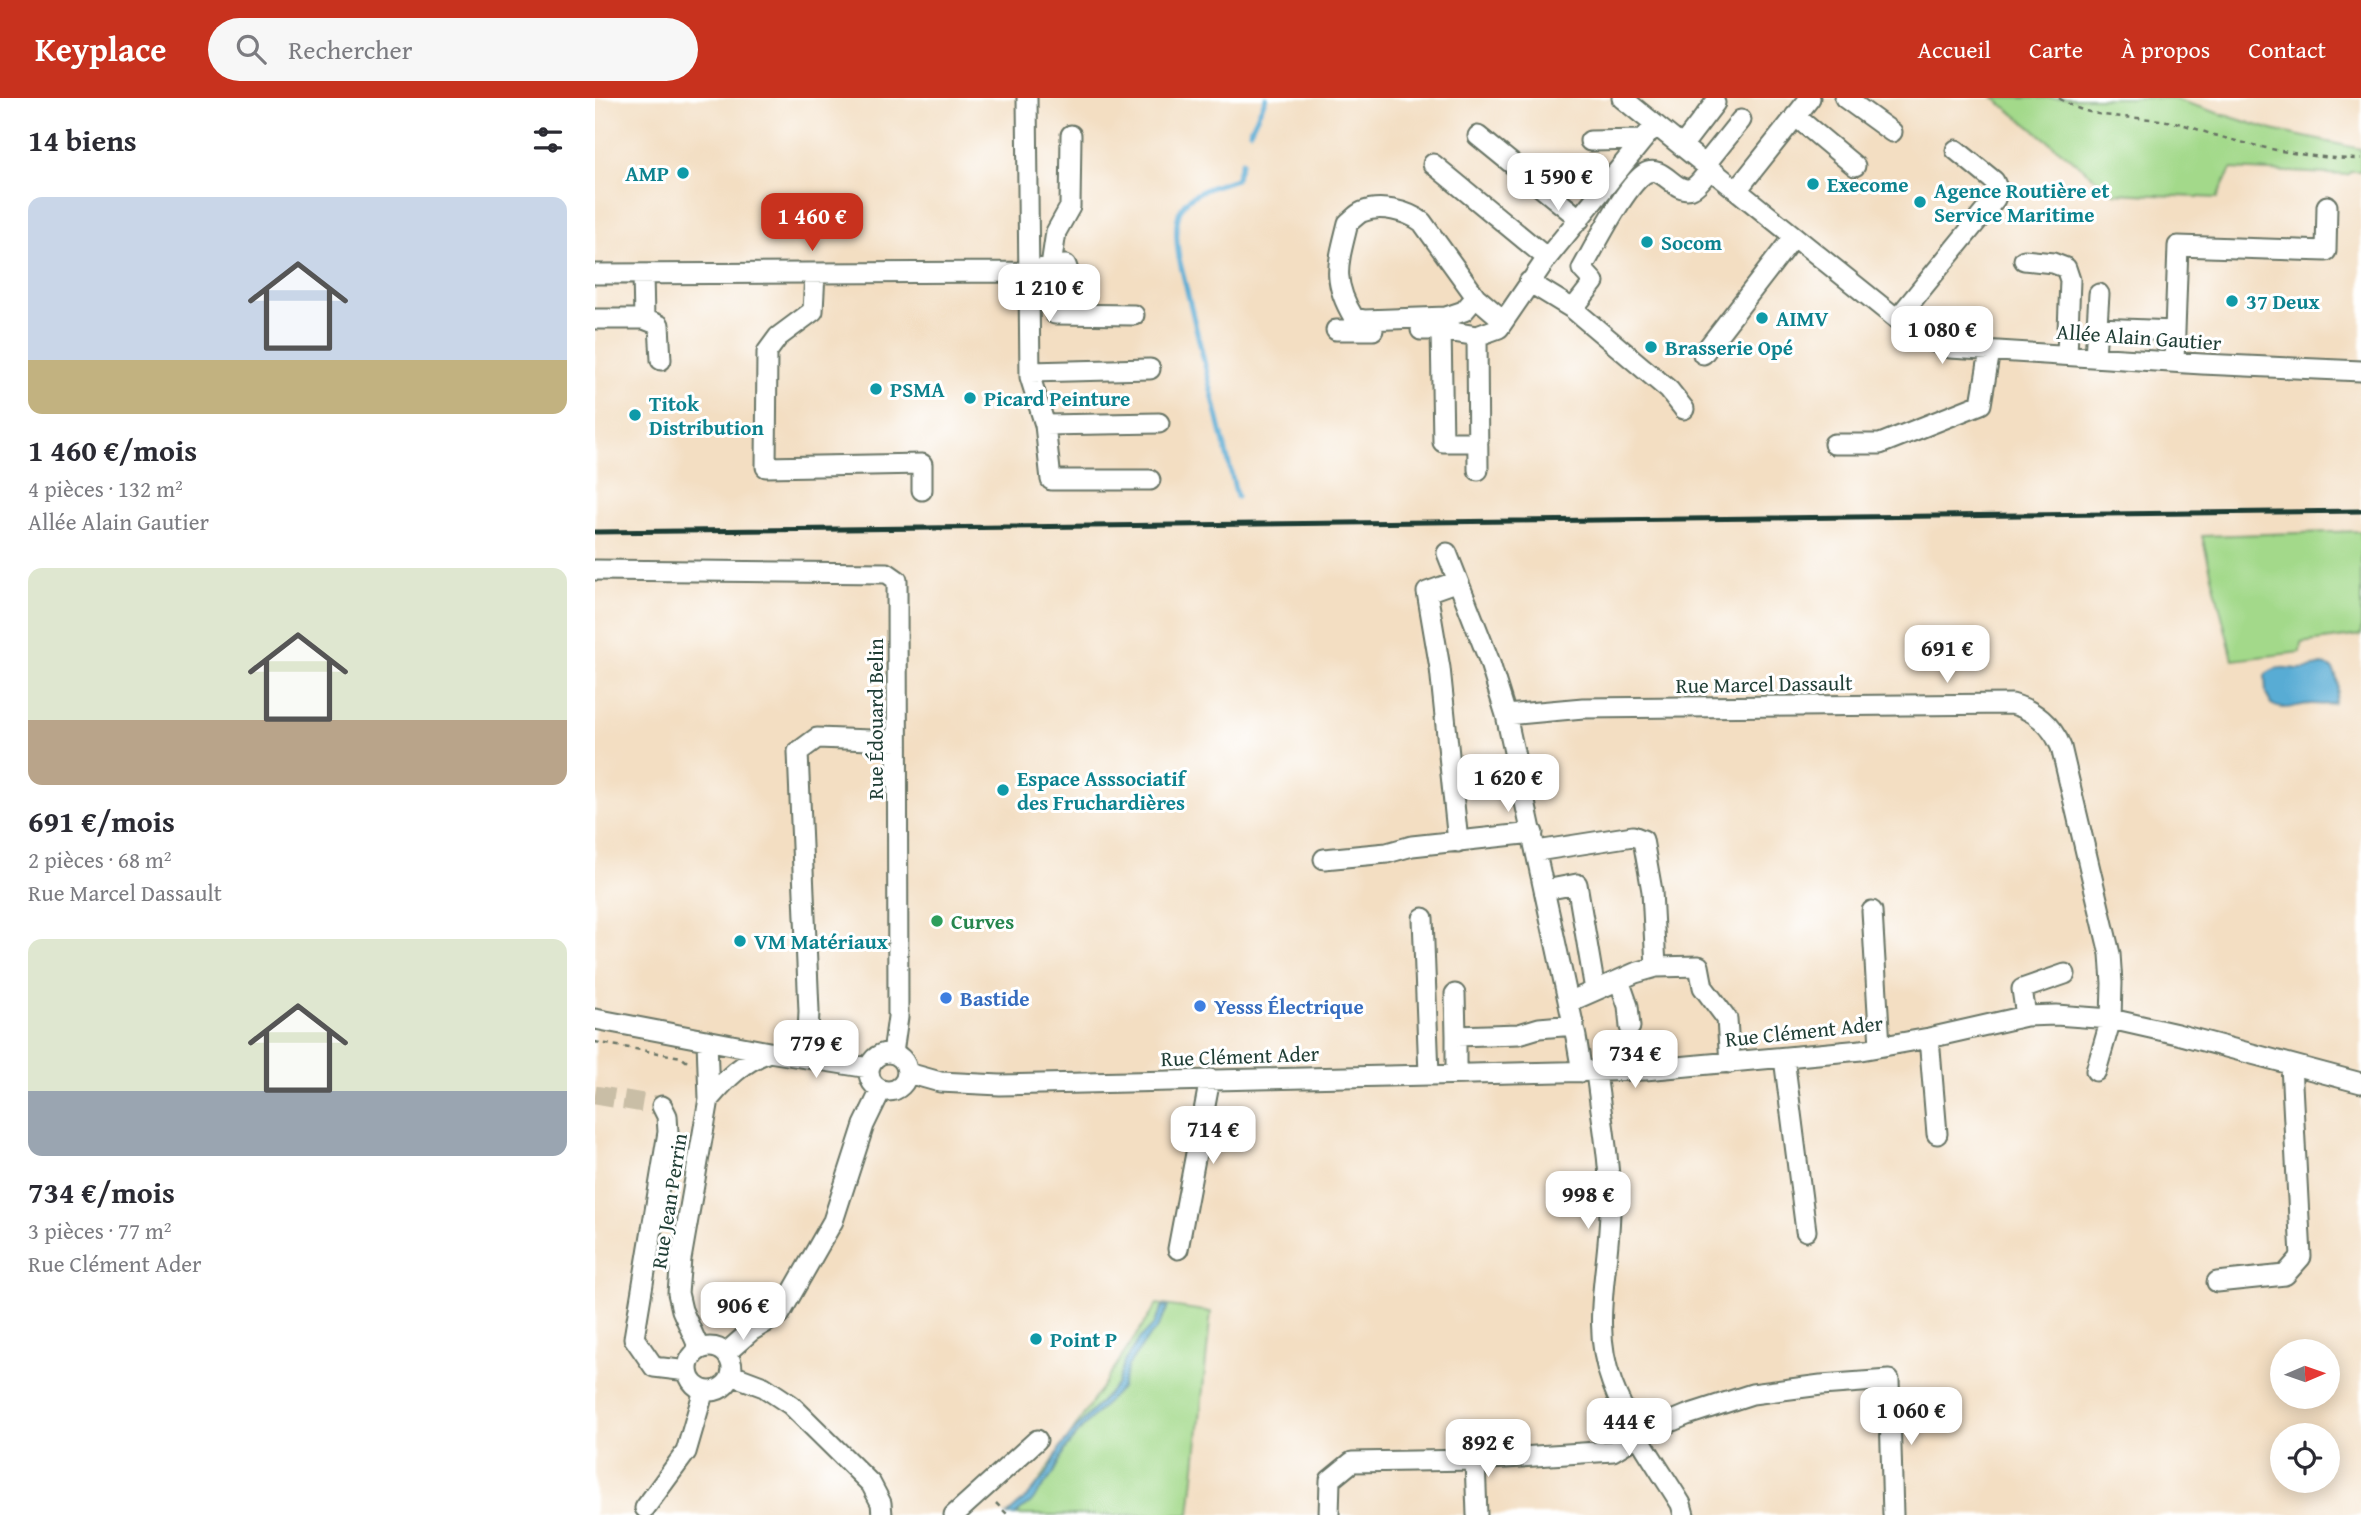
<!DOCTYPE html>
<html lang="fr">
<head>
<meta charset="utf-8">
<style>
  :root { --surface:#fff; --page:#f7f7f7; --text:#2b2b33; --muted:#7c7c81; --accent:#c8321e }
  body { margin:0; font-family:"Gentium Book Plus",serif; background:var(--page); color:var(--text); height:100vh; display:flex; flex-direction:column; font-size:26px; white-space:nowrap }
  * { box-sizing:border-box; margin:0 }
  p { font-size:23px; color:var(--muted) }
  .icon { flex:none; width:38px; height:38px; fill:none; stroke:currentColor; stroke-width:2; stroke-linecap:round; stroke-linejoin:round }
  .map { position:relative; flex:1; overflow:hidden }
  .side { display:flex; flex-direction:column; background:var(--surface); width:595px }
  .side>* { flex:none }
  .needle { width:46px; rotate:88deg }
  .buttons { position:absolute; left:1675px; top:1241px; display:grid; gap:14px }
  .buttons a { display:grid; place-items:center; width:70px; height:70px; border-radius:50%; background:var(--surface); box-shadow:0 4px 18px #0003; font-size:35px }
  .price { position:absolute; translate:-50% -60px; padding:0 16px; border-radius:14px; background:#fff; color:#222; font-size:23px; line-height:46px; filter:drop-shadow(0 2px 4px #0008) }
  .price::after { content:''; position:absolute; left:50%; top:42px; width:21px; height:16px; margin-left:-10px; background:inherit; clip-path:polygon(0 0,100% 0,50% 100%) }
  .price.on { background:var(--accent); color:#fff }
  ul { padding:0; list-style:none }
  li { display:grid; align-content:center; gap:14px; height:371px; padding:0 28px }
  li span { display:grid; place-items:center; height:217px; border-radius:14px; color:#555 }
  li>.icon { margin-inline-start:auto }
  span .icon { width:126px; height:126px; fill:#fffc; stroke-width:1 }
  li b { font-size:30px }
  h2 { display:flex; justify-content:space-between; align-items:center; height:84px; padding:0 28px; font-size:30px }
  header { display:flex; align-items:center; gap:42px; box-sizing:border-box; height:98px; padding:0 35px; background:var(--accent); color:#fff }
  header strong { font-size:33px }
  nav { display:flex; gap:38px; margin-inline-start:auto; font-size:24px }
  .search { width:490px; height:63px; background:var(--page); display:flex; align-items:center; gap:18px; box-sizing:border-box; padding:0 24px; border-radius:38px; color:var(--muted); font-size:26px }
  main { display:flex; flex:1; min-height:0 }
  .map>svg:first-child { display:block }
  .green { fill:#a3d98a; stroke:#618b5f; stroke-width:2 }
  .water { fill:#59acd4; stroke:#3c7484; stroke-width:2 }
  .lines { fill:none; stroke-linecap:round; stroke-linejoin:round }
  .stream { stroke:#59acd4; stroke-width:5 }
  .minor-tunnel { stroke:#c9bea6; stroke-width:19; stroke-dasharray:19 10; stroke-linecap:butt }
  .minor-casing { stroke:#697566; stroke-width:23 }
  .path { stroke:#697566; stroke-width:2.5; stroke-dasharray:5 5; stroke-linecap:butt }
  .minor { stroke:#fff; stroke-width:19 }
  .rail { stroke:#1f3d34; stroke-width:5 }
  .culture-dot { fill:#0f9aa8; stroke:#fff; stroke-width:2.5 }
  .leisure-dot { fill:#2e9e5b; stroke:#fff; stroke-width:2.5 }
  .shop-dot { fill:#3f7fe0; stroke:#fff; stroke-width:2.5 }
  .labels { text-anchor:middle; dominant-baseline:central; stroke-width:6; stroke-linejoin:round; paint-order:stroke }
  .culture-label { font-size:21px; font-weight:bold; fill:#0d838f; stroke:#fff; text-anchor:start }
  .street-label { font-size:21px; fill:#1f3d34; stroke:#fff }
  .leisure-label { font-size:21px; font-weight:bold; fill:#27864d; stroke:#fff; text-anchor:start }
  .shop-label { font-size:21px; font-weight:bold; fill:#366cbe; stroke:#fff; text-anchor:start }
</style>
</head>
<body>
<header>
<strong>Keyplace</strong>
<div class="search"><svg class="icon" aria-label="search" viewBox="0 0 24 24"><circle cx="10" cy="10" r="6"/><path d="M15 15l6 6"/></svg>Rechercher</div>
<nav><a>Accueil</a><a>Carte</a><a>À propos</a><a>Contact</a></nav>
</header>
<main>
<section class="side">
<h2>14 biens<svg class="icon" aria-label="filters" viewBox="0 0 24 24"><path d="M4 7h16M4 17h16"/><circle cx="9" cy="7" r="2"/><circle cx="15" cy="17" r="2"/></svg></h2>
<ul>
<li><span style="background:linear-gradient(#c9d6e8 75%,#c2b280 0)"><svg class="icon" aria-label="home" viewBox="0 0 24 24"><path d="M3 11l9-7 9 7M6 9v11h12V9"/></svg></span><div><b>1 460 €/mois</b><p>4 pièces · 132 m²</p><p>Allée Alain Gautier</p></div></li>
<li><span style="background:linear-gradient(#dfe7d0 70%,#b9a48a 0)"><svg class="icon" aria-label="home" viewBox="0 0 24 24"><path d="M3 11l9-7 9 7M6 9v11h12V9"/></svg></span><div><b>691 €/mois</b><p>2 pièces · 68 m²</p><p>Rue Marcel Dassault</p></div></li>
<li><span style="background:linear-gradient(#dfe7d0 70%,#9aa5b1 0)"><svg class="icon" aria-label="home" viewBox="0 0 24 24"><path d="M3 11l9-7 9 7M6 9v11h12V9"/></svg></span><div><b>734 €/mois</b><p>3 pièces · 77 m²</p><p>Rue Clément Ader</p></div></li>
</ul>
</section>
<div class="map">
<svg width="1766" height="1417" viewBox="0 0 1766 1417">
  <rect width="100%" height="100%" fill="#fff"/>
  <filter id="ink" filterUnits="userSpaceOnUse"><feTurbulence type="fractalNoise" baseFrequency=".0143" numOctaves="2"/><feDisplacementMap in="SourceGraphic" scale="14" xChannelSelector="R" yChannelSelector="G"/><feConvolveMatrix kernelMatrix="1 2 1 2 8 2 1 2 1" color-interpolation-filters="sRGB"/></filter>
  <filter id="wash" filterUnits="userSpaceOnUse"><feTurbulence type="fractalNoise" baseFrequency=".00686" numOctaves="4" result="noise"/><feDisplacementMap in="SourceGraphic" scale="28" xChannelSelector="R" yChannelSelector="G"/><feGaussianBlur stdDeviation="1.57" result="paint"/><feColorMatrix in="noise" values="0 0 0 0 0 0 0 0 0 0 0 0 0 0 0 0 0 1.4 0 .05"/><feComposite in="paint" operator="in"/></filter>
  <g filter="url(#wash)">
    <rect width="100%" height="100%" fill="#f3dec2"/>
    <path class="green" d="M1399,0H1576L1677,32L1766,51V73H1756L1752,77L1636,71L1622,100L1519,95Z
      M1766,433V537L1706,545L1705,554L1638,562L1607,438Z
      M562,1206L616,1214L595,1417H422Z"/>
    <path class="water" d="M1727,567L1736,569C1744,579 1745,594 1739,605C1731,608 1724,606 1716,606C1701,606 1690,615 1676,606L1671,595L1670,577C1680,567 1691,570 1703,571C1711,571 1720,569 1727,567Z
      M568,1208L573,1209L562,1231L552,1241L533,1268L526,1290L488,1329L470,1351L458,1376L436,1404L420,1417H412L433,1398L452,1376L465,1350L479,1333L522,1286L529,1265L545,1240L557,1229Z"/>
    <g class="lines">
      <path class="stream" d="M655,33L671,0
        M642,399L584,160C575,102 590,97 641,81L647,63"/>
    </g>
  </g>
  <g filter="url(#ink)">
    <g class="lines">
      <path class="minor-tunnel" d="M0,997L67,1008"/>
      <g class="minor-casing">
        <path id="minor" d="M432,0L435,279L450,327L456,382H555
          M1027,0L1302,221L1327,239L1355,250L1607,266L1766,273
          M1250,0L1297,34
          M1200,18L1260,68
          M883,38L985,121
          M995,43L1048,42
          M1087,48L1120,5
          M838,66L952,160
          M1110,67L1146,22
          M1142,92L1215,0
          M1429,162L1458,165L1471,170L1475,182L1472,257
          M456,168L471,167L488,216
          M220,175L218,213L183,239L172,254L171,369L327,366V392
          M0,176L434,174L456,168L461,134L475,109L476,37
          M934,184L978,211L1074,292L1089,311
          M881,199L869,213L851,219L770,222L759,220C736,182 743,166 753,125C757,122 762,116 767,114C785,106 812,113 827,124L881,199L908,222
          M978,211L999,184L987,171C1000,148 1029,90 1049,76C1068,64 1079,97 1097,90C1104,87 1110,77 1115,71
          M460,216L539,217
          M0,221H49L48,176
          M49,221L64,227L66,262
          M1302,221L1400,101L1403,92L1399,83L1361,52
          M1502,230L1580,233L1579,264
          M741,232H778
          M826,232H846L882,238L904,230L952,160L1060,27
          M846,232L848,344H883
          M1580,233L1583,148L1731,153L1732,108
          M882,238L883,372
          M1108,256L1199,138
          M1500,259L1504,196
          M435,274L555,271
          M450,327L564,325
          M1239,346H1285L1386,306L1395,253
          M852,455L894,562L911,617L981,939L987,974
          M0,472L292,475L302,482L303,919L298,955
          M911,617L988,610L1417,606C1439,612 1457,627 1466,649L1515,856L1517,885L1516,921L1501,973
          M863,744L845,570L832,494L863,483
          M942,753L1038,738L1048,742L1057,793L1061,869
          M729,761L792,755L817,748L938,735
          M950,792L982,786L1000,892
          M1277,813L1285,948
          M828,820L834,976
          M1024,882L1033,908L1035,929
          M860,896L861,938
          M974,904L1040,875L1061,869L1104,868L1108,889L1132,921L1135,965
          M1431,918L1427,891L1470,876
          M0,921L174,954L274,970
          M1334,940L1342,1036
          M274 974a19 19 0 1 1 38 0a19 19 0 1 1-38 0Z
          M212,960L214,913L203,654L222,640L302,643
          M1189,960L1211,1133
          M1001,974C1006,1017 1015,1062 1015,1106C1016,1167 994,1224 1017,1285C1033,1328 1062,1367 1086,1406L1089,1417
          M313,975L345,984L405,987L1050,972L1266,952L1334,940L1431,918L1461,917L1516,921L1582,936L1766,985
          M861,975V938L924,936L944,930L979,927
          M114,1001C132,980 148,964 174,954
          M67,1008L72,1018L73,1034L39,1240L59,1269L93,1273
          M583,1151L615,981
          M1622,1184L1690,1177L1706,1159L1696,967
          M93 1271a22 22 0 1 1 44 0a22 22 0 1 1-44 0Z
          M104,1250L87,1212L83,1195L86,1161L114,1001L112,942
          M131,1255L156,1233L185,1216L238,1123L269,1027L286,992
          M137,1277L169,1289L196,1307L276,1386L286,1405L287,1417
          M880,1362L882,1417
          M50,1410L91,1354L109,1292
          M359,1417L442,1342
          M734,1417L735,1382L757,1364L880,1362L1018,1353L1044,1337L1092,1317L1157,1296L1226,1287L1294,1282L1298,1417"/>
      </g>
      <path class="path" d="M1464,0C1495,23 1536,17 1572,23C1588,25 1603,32 1619,37C1666,50 1716,61 1766,61
        M0,944L86,959L96,967
        M401,1405L413,1417"/>
      <use href="#minor" class="minor"/>
      <path class="rail" d="M0,434L1766,413"/>
    </g>
  </g>
  <g class="culture-dot">
    <circle cx="88" cy="75" r="7"/>
    <circle cx="1218" cy="86" r="7"/>
    <circle cx="1325" cy="104" r="7"/>
    <circle cx="1052" cy="144" r="7"/>
    <circle cx="1637" cy="203" r="7"/>
    <circle cx="1167" cy="220" r="7"/>
    <circle cx="1056" cy="249" r="7"/>
    <circle cx="281" cy="291" r="7"/>
    <circle cx="375" cy="300" r="7"/>
    <circle cx="40" cy="317" r="7"/>
    <circle cx="408" cy="692" r="7"/>
    <circle cx="145" cy="843" r="7"/>
    <circle cx="441" cy="1241" r="7"/>
  </g>
  <circle class="leisure-dot" cx="342" cy="823" r="7"/>
  <g class="shop-dot">
    <circle cx="351" cy="900" r="7"/>
    <circle cx="605" cy="908" r="7"/>
  </g>
  <g class="labels">
    <g class="culture-label">
      <text x="74" y="75" text-anchor="end">AMP</text>
      <text x="1232" y="86">Execome</text>
      <text x="1339" y="92">Agence Routière et<tspan x="1339" dy="24">Service Maritime</tspan></text>
      <text x="1066" y="144">Socom</text>
      <text x="1651" y="203">37 Deux</text>
      <text x="1181" y="220">AIMV</text>
      <text x="1070" y="249">Brasserie Opé</text>
      <text x="295" y="291">PSMA</text>
      <text x="389" y="300">Picard Peinture</text>
      <text x="54" y="305">Titok<tspan x="54" dy="24">Distribution</tspan></text>
      <text x="422" y="680">Espace Asssociatif<tspan x="422" dy="24">des Fruchardières</tspan></text>
      <text x="159" y="843">VM Matériaux</text>
      <text x="455" y="1241">Point P</text>
    </g>
    <g class="street-label">
      <text transform="translate(1544 239) rotate(4)">Allée Alain Gautier</text>
      <text transform="translate(1169 586) rotate(-1)">Rue Marcel Dassault</text>
      <text transform="translate(280 621) rotate(-90)">Rue Édouard Belin</text>
      <text transform="translate(1209 933) rotate(-6)">Rue Clément Ader</text>
      <text transform="translate(645 958) rotate(-2)">Rue Clément Ader</text>
      <text transform="translate(74 1103) rotate(-81)">Rue Jean Perrin</text>
    </g>
    <g class="leisure-label">
      <text x="356" y="823">Curves</text>
    </g>
    <g class="shop-label">
      <text x="365" y="900">Bastide</text>
      <text x="619" y="908">Yesss Électrique</text>
    </g>
  </g>
</svg>
<div class="buttons">
<a><svg class="needle" viewBox="-14 -14 28 28"><path d="M0-13l5 13h-10z" fill="#e53935"/><path d="M0 13l5-13h-10z" fill="#7c7c81"/></svg></a>
<a><svg class="icon" aria-label="locate" viewBox="0 0 24 24"><circle cx="12" cy="12" r="6"/><path d="M12 2v4M12 18v4M2 12h4M18 12h4"/></svg></a>
</div>
<b class="price" style="left:963px;top:115px">1 590 €</b>
<b class="price on" style="left:217px;top:155px">1 460 €</b>
<b class="price" style="left:454px;top:226px">1 210 €</b>
<b class="price" style="left:1347px;top:268px">1 080 €</b>
<b class="price" style="left:1352px;top:587px">691 €</b>
<b class="price" style="left:913px;top:716px">1 620 €</b>
<b class="price" style="left:221px;top:982px">779 €</b>
<b class="price" style="left:1040px;top:992px">734 €</b>
<b class="price" style="left:618px;top:1068px">714 €</b>
<b class="price" style="left:993px;top:1133px">998 €</b>
<b class="price" style="left:148px;top:1244px">906 €</b>
<b class="price" style="left:1316px;top:1349px">1 060 €</b>
<b class="price" style="left:1034px;top:1360px">444 €</b>
<b class="price" style="left:893px;top:1381px">892 €</b>
</div>
</main>
</body>
</html>
